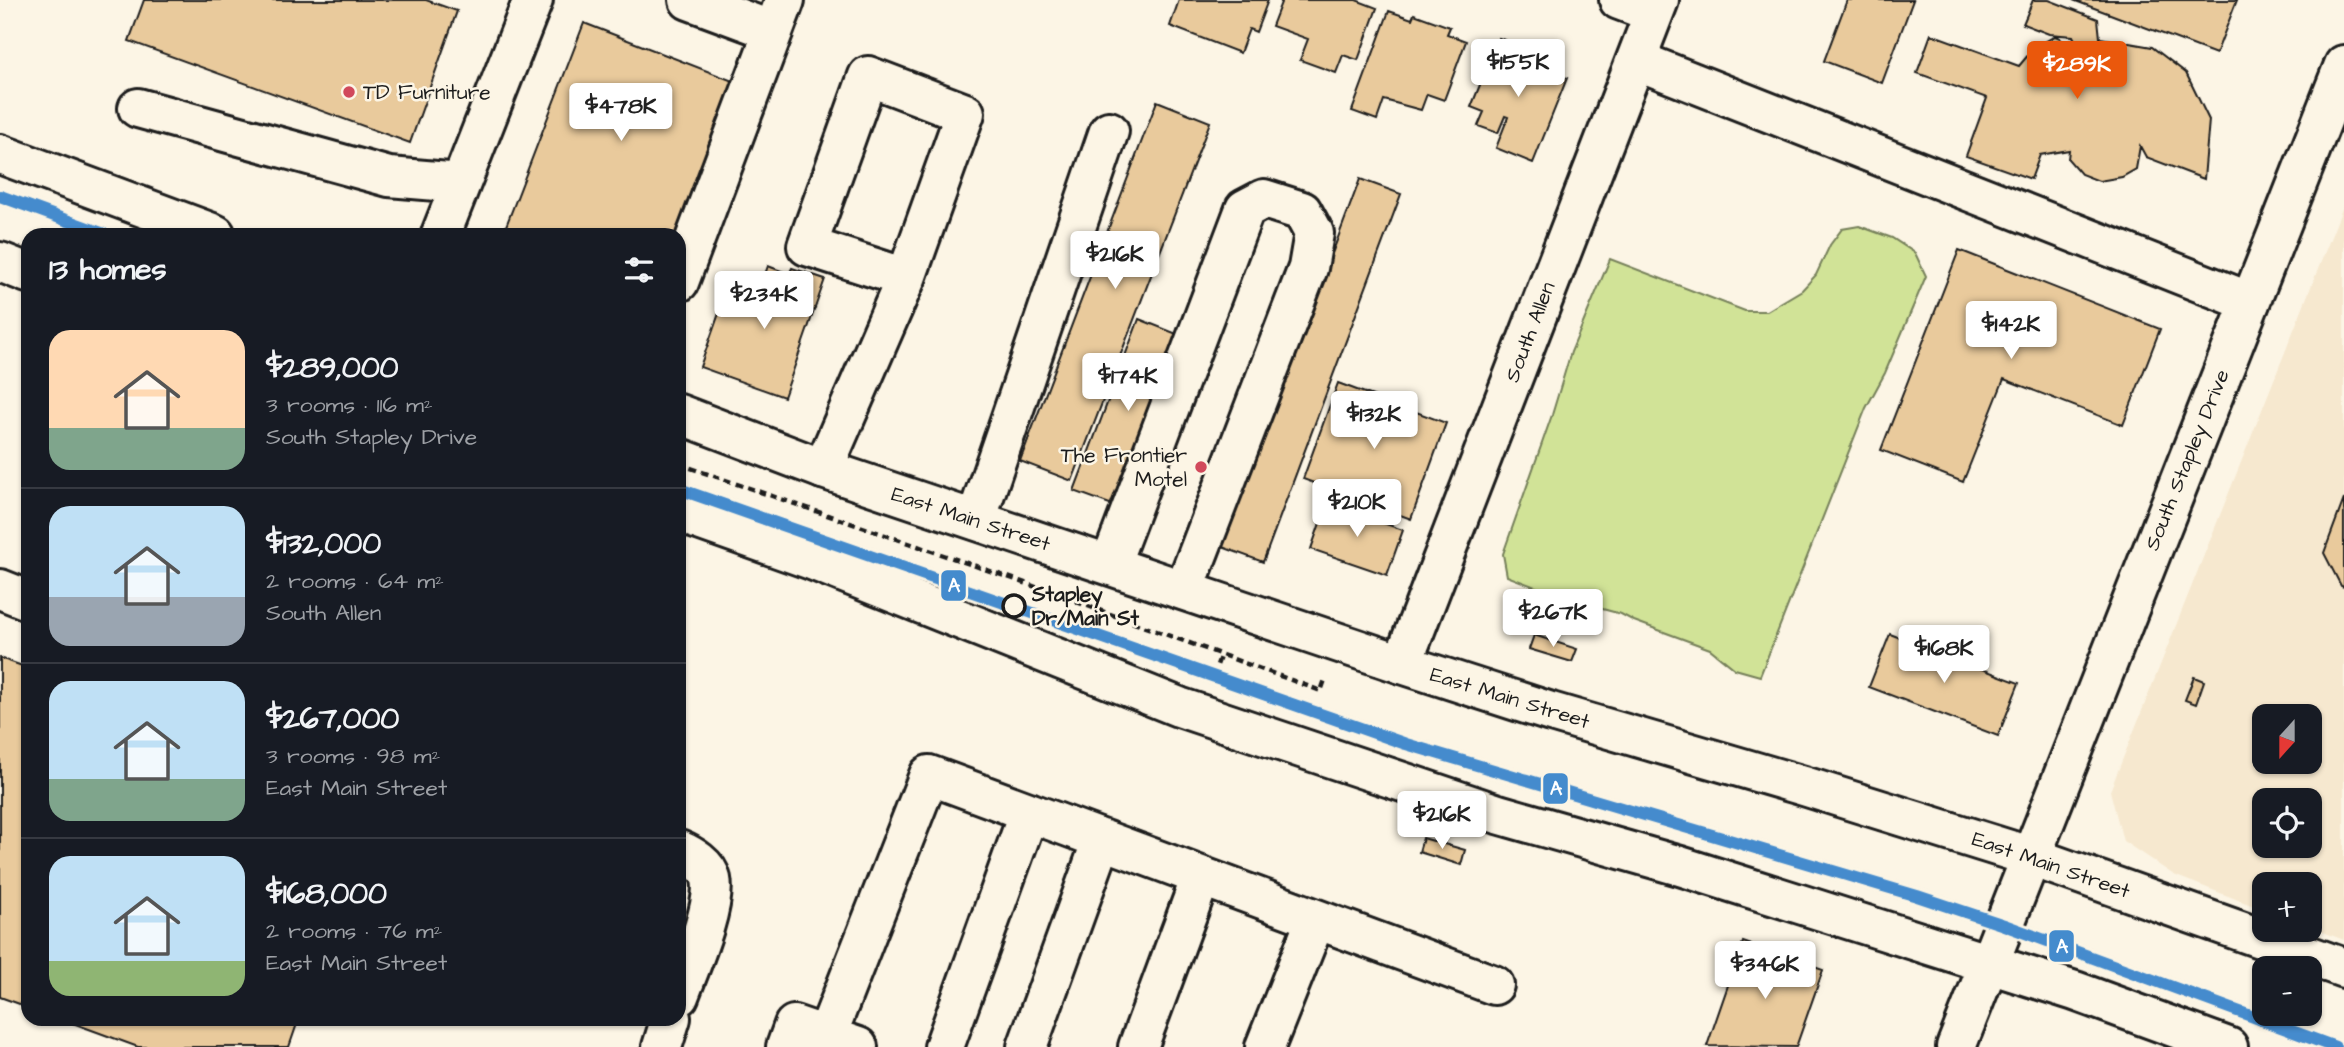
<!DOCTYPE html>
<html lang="en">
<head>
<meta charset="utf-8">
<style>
  :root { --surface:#171b24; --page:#20242c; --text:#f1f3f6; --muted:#9ea1a6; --line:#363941; --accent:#ea580c }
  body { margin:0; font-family:"Architects Daughter",sans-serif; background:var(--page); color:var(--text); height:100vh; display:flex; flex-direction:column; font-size:26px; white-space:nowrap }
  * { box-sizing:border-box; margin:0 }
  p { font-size:23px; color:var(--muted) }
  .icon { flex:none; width:38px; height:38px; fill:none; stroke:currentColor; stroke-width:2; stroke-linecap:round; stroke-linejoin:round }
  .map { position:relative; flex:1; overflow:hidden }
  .sheet { position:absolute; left:21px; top:228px; width:665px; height:798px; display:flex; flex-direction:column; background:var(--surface); border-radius:21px; box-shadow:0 2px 5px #0004 }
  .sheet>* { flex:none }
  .needle { width:46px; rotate:201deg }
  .controls { position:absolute; left:2252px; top:704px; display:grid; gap:14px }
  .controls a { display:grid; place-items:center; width:70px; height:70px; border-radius:14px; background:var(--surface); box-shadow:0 2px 5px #0004; font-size:35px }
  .price { position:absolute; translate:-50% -60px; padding:0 16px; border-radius:7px; background:#fff; color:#222; font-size:23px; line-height:46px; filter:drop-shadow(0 2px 4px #0008) }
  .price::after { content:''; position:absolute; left:50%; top:42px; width:21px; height:16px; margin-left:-10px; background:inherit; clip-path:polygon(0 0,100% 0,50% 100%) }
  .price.active { background:var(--accent); color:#fff }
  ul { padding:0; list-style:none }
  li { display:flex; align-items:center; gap:21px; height:175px; padding:0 28px }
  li+li { border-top:2px solid var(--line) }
  li span { display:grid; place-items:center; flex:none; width:196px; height:140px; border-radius:21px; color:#555 }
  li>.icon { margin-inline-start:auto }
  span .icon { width:84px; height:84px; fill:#fffc; stroke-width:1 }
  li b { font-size:30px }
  h2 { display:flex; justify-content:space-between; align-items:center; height:84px; padding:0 28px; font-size:30px }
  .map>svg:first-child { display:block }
  .built { fill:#f6e8cf; fill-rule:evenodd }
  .green { fill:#d1e397; stroke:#76805a; stroke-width:2 }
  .building { fill:#e9ca9c; stroke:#1c1c1c; stroke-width:2 }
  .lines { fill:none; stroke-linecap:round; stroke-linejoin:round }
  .minor-casing { stroke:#1c1c1c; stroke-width:44 }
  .major-casing { stroke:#1c1c1c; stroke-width:44 }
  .path { stroke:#1c1c1c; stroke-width:4.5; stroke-dasharray:7 5; stroke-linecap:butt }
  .minor { stroke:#fcf5e5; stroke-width:38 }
  .major { stroke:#fcf5e5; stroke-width:38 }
  .rail-1-casing { stroke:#fcf5e5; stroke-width:18 }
  .rail-1 { stroke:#448bcd; stroke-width:12 }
  .poi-dot { fill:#d1495b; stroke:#fcf5e5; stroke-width:2.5 }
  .stop-dot { fill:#fcf5e5; stroke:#1c1c1c; stroke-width:3.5 }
  .labels { text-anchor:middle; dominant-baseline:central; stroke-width:5; stroke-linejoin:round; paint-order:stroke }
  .poi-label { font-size:21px; fill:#1c1c1c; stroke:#fcf5e5; text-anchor:start }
  .street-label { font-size:21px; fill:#1c1c1c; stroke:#fcf5e5 }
  .stop-label { font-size:21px; font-weight:bold; fill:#1c1c1c; stroke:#fcf5e5; text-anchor:start }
  .line-badge { stroke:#fcf5e5; stroke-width:2.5 }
  .badge-label { font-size:19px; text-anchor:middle; font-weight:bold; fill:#fff }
</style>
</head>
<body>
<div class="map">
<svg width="2344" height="1047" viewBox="0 0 2344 1047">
  <rect width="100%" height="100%" fill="#fcf5e5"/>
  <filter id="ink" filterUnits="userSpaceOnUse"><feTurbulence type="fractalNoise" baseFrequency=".0143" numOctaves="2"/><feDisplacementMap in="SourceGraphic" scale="14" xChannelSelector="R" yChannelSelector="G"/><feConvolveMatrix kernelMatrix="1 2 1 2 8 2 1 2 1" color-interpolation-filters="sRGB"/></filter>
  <g filter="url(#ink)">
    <path class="built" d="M2344,204V940L2310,927V884H2264V910L2174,875L2123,841L2110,791ZM2264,716H2310V761H2264ZM2264,800H2310V845H2264Z"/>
    <path class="green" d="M1859,226L1892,238L1915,253L1926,276L1885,373L1866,408L1760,676L1735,669L1710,649L1634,621L1621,614L1569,600L1507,576L1503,554L1552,415L1571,352L1610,259L1745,311H1767L1802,290L1816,275L1830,245L1842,229Z"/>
    <path class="building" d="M144,0H426L457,11L410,143L129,41Z
      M1179,0H1268L1256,32L1249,29L1240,53L1170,26Z
      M1282,0H1356L1377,8L1358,60L1343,55L1336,73L1300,60L1308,39L1272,26Z
      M1847,0H1913L1882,83L1824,61Z
      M2033,0H2049L2098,19L2100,38L2152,47L2186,73L2209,120L2204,179L2146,157L2140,146L2136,169L2122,177L2099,181L2081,174L2068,159L2069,150L2040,155L2031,179L1966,156L1987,98L1917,73L1931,34L2019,66L2034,48L2055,36L2060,38L2066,46L2077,44L2073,36L2049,34L2023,24Z
      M2073,0H2237L2216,54Z
      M1389,11L1412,19L1414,14L1450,27L1447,34L1466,41L1444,100L1427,94L1421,110L1384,100L1377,120L1352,111Z
      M584,23L738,83L679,234H503Z
      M1499,38L1547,57L1543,68L1567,78L1533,163L1496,148L1508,117L1505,116L1498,133L1478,126L1484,112L1471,107Z
      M1157,101L1210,122L1072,481L1020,461Z
      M1360,179L1401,194L1263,562L1222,547Z
      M1959,250L2160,329L2123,425L2004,379L1963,482L1881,450Z
      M768,266L789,274L792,268L825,279L784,397L700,367L728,288L756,299Z
      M1139,319L1182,336L1118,507L1074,491Z
      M1338,383L1446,423L1411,519L1303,479Z
      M2344,499V587L2341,586L2324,553Z
      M1327,503L1403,530L1387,575L1311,549Z
      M1890,634L2019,683L1998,736L1869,687Z
      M1534,635L1577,649L1572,662L1529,649Z
      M0,658L28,668V1007L0,997Z
      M2194,677L2204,681L2196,704L2185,700Z
      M1423,838L1465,850L1461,865L1419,852Z
      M1743,942L1823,970L1796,1047L1707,1046Z
      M59,1018H299L289,1047H138Z"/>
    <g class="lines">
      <g class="minor-casing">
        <path id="minor" d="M689,0L773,31
          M1619,0L1654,13
          M1636,60L2250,302
          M138,108L389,177L461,183
          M441,234L533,0
          M679,282L785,0
          M823,469L906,278L965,113L868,76L807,246L906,278
          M976,520L1109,131
          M1110,565L1245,209L1264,199L1302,211L1314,233L1308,268L1184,590
          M0,589L28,600
          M1402,664L1659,0
          M679,850C691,855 708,865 711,879C717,906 689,969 679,996
          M827,1035L929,775L1494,985
          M662,1047L671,1018
          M786,1047L794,1025L858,1047
          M944,1047L1029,812
          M1027,1047L1102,840
          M1138,1047L1201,877
          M1265,1047L1316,919"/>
      </g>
      <g class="major-casing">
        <path id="major" d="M0,154L215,234
          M0,262L28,273
          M679,414L823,469L1402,664L1551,712L1804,786L2032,857L2344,968
          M679,513L812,560L1179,707L1498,814L1680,866L2075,991L2228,1047
          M1956,1047L2344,65"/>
      </g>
      <path class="path" d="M679,464L1022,582L1321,691L1326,677
        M1213,676L1221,654"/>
      <use href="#minor" class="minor"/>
      <use href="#major" class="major"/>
      <g class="rail-1-casing">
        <path id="rail-1" d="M0,196L104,234
          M679,489L1406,744L1917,896L2004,925L2335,1047"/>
      </g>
      <use href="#rail-1" class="rail-1"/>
    </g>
  </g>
  <g class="poi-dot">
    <circle cx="349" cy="92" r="7"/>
    <circle cx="1201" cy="467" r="7"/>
  </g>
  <circle class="stop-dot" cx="1014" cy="606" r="11"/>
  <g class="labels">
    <g class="poi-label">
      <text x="363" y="92">TD Furniture</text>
      <text x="1187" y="455" text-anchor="end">The Frontier<tspan x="1187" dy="24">Motel</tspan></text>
    </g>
    <g class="street-label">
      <text transform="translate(1530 332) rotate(-69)">South Allen</text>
      <text transform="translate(2187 460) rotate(-68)">South Stapley Drive</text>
      <text transform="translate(971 519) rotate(18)">East Main Street</text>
      <text transform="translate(1510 698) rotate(17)">East Main Street</text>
      <text transform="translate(2051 865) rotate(19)">East Main Street</text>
    </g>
    <g class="stop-label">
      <text x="1032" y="594">Stapley<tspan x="1032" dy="24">Dr/Main St</tspan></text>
    </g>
  </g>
  <g class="line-badge">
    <rect x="940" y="569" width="27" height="33" rx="7" fill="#448bcd"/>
    <rect x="1542" y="772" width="27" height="33" rx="7" fill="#448bcd"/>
    <rect x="2048" y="929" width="27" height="34" rx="7" fill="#448bcd"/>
  </g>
  <g class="badge-label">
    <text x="954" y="592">A</text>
    <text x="1556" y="795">A</text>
    <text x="2062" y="953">A</text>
  </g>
</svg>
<div class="controls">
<a><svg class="needle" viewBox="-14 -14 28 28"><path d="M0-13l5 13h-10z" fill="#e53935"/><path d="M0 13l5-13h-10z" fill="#9ea1a6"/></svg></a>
<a><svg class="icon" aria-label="locate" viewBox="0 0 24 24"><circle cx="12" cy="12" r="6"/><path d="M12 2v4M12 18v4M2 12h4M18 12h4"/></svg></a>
<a>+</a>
<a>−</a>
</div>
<b class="price" style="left:1518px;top:99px">$155K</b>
<b class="price active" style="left:2077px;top:101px">$289K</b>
<b class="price" style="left:621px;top:143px">$478K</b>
<b class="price" style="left:1115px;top:291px">$216K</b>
<b class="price" style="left:764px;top:331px">$234K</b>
<b class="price" style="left:2011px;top:361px">$142K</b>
<b class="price" style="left:1128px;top:413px">$174K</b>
<b class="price" style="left:1374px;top:451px">$132K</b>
<b class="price" style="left:1357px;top:539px">$210K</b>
<b class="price" style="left:1553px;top:649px">$267K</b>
<b class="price" style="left:1944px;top:685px">$168K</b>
<b class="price" style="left:1442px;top:851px">$216K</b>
<b class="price" style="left:1765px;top:1001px">$346K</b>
<section class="sheet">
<h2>13 homes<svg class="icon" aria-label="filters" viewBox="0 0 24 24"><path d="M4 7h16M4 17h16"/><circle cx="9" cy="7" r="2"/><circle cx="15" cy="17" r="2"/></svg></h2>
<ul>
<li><span style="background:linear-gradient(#ffd9b3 70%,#7fa58c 0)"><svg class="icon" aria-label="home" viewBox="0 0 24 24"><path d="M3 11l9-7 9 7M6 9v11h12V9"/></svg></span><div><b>$289,000</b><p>3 rooms · 116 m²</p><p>South Stapley Drive</p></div></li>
<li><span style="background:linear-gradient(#bfe0f5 65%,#9aa5b1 0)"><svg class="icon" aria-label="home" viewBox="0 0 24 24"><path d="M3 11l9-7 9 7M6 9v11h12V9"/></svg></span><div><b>$132,000</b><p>2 rooms · 64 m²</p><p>South Allen</p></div></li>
<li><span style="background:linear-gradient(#bfe0f5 70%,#7fa58c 0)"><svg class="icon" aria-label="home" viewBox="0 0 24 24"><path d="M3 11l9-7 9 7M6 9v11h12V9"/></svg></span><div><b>$267,000</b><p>3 rooms · 98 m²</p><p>East Main Street</p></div></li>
<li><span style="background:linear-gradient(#bfe0f5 75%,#8fb573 0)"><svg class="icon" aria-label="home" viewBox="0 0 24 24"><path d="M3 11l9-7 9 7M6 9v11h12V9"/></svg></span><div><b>$168,000</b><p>2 rooms · 76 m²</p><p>East Main Street</p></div></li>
</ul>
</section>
</div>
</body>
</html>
